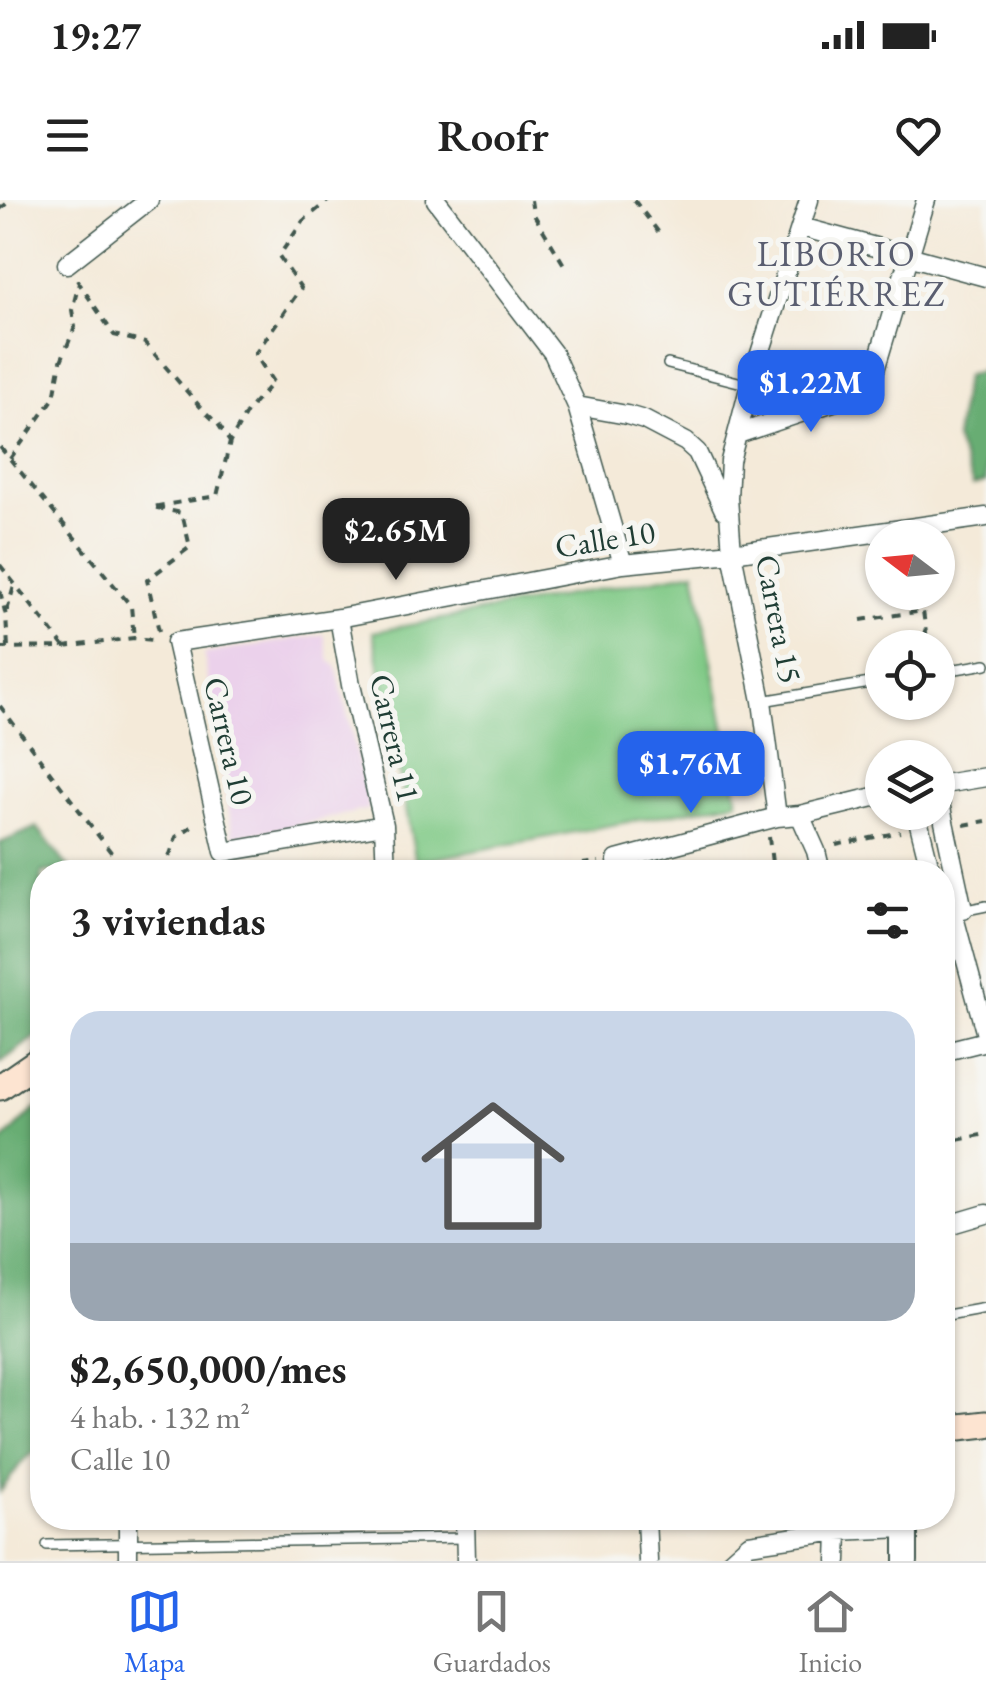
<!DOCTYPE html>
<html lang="es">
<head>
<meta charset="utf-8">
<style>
  :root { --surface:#fff; --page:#f2f2f2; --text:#222; --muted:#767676; --line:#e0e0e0; --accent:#2563eb }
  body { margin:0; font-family:"EB Garamond",serif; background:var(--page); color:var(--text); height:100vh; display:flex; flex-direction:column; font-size:38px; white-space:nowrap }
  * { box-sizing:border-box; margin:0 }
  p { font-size:32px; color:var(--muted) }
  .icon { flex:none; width:55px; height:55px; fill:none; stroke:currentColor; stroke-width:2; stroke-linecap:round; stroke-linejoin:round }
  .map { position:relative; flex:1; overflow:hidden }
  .side { position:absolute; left:30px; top:660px; width:925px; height:670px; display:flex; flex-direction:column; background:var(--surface); border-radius:40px; box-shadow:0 2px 8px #0004 }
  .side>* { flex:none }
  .needle { width:65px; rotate:286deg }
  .controls { position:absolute; left:865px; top:320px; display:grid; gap:20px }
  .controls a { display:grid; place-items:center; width:90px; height:90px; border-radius:50%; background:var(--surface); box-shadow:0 2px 8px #0004; font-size:50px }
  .price { position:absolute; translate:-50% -85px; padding:0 22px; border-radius:20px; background:var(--accent); color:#fff; font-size:32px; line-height:65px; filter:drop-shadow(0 2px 5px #0008) }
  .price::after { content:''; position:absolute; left:50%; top:60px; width:30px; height:22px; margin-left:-15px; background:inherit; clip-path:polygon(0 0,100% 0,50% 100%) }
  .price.on { background:#222; color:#fff }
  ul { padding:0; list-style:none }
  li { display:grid; align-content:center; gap:20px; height:530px; padding:0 40px }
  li+li { border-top:2px solid var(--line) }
  li span { display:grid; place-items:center; height:310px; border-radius:30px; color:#555 }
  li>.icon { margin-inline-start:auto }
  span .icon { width:180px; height:180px; fill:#fffc; stroke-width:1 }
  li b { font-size:42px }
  h2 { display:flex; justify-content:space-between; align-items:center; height:120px; padding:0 40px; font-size:42px }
  .status { display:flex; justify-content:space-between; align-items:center; height:70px; padding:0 50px; background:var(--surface); direction:ltr }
  .status svg { height:28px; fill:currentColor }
  header { display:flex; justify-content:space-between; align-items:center; height:130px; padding:0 40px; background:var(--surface); font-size:45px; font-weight:600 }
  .dock { display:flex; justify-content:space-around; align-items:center; height:140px; border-top:2px solid var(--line); background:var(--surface); font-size:28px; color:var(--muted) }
  .dock a { display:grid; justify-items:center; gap:5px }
  .dock .on { color:var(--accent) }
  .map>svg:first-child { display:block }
  .built { fill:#ebd1eb }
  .green { fill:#80c986; stroke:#50835d; stroke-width:2.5 }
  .forest { fill:#68ad73; stroke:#447554; stroke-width:2.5 }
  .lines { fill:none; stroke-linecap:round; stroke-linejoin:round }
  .service-casing { stroke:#3f574d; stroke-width:12 }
  .minor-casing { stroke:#3f574d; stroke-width:21 }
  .tertiary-casing { stroke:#3f574d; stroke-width:26 }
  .secondary-casing { stroke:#3f574d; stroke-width:29 }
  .path { stroke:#3f574d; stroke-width:4; stroke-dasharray:8 8; stroke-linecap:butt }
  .service { stroke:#fff; stroke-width:9 }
  .minor { stroke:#fff; stroke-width:18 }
  .tertiary { stroke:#fff; stroke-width:22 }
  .secondary { stroke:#fde4d1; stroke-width:25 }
  .labels { text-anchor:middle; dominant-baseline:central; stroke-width:10; stroke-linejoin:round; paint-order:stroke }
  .street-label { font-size:32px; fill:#1f3d34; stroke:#f6f6f2 }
  .neighbourhood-label { font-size:35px; letter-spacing:2.5px; fill:#5a5e70; stroke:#f6f6f2 }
</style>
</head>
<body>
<div class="status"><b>19:27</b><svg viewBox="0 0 49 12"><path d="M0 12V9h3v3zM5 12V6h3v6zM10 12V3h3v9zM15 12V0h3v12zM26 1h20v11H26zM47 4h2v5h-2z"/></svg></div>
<header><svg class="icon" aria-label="menu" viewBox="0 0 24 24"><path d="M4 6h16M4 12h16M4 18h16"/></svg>Roofr<svg class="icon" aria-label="heart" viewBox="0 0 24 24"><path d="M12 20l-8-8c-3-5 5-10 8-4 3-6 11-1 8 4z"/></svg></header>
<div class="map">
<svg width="986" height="1361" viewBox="0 0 986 1361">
  <rect width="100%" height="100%" fill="#f6f6f2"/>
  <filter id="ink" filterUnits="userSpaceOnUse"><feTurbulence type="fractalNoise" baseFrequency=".01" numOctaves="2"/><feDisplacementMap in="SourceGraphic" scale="20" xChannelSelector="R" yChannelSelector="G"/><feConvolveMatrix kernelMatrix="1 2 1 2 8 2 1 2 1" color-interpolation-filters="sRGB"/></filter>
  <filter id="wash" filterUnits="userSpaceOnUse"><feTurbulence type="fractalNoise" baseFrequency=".0048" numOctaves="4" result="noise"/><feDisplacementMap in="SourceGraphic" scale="40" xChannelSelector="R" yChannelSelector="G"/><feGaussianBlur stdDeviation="2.25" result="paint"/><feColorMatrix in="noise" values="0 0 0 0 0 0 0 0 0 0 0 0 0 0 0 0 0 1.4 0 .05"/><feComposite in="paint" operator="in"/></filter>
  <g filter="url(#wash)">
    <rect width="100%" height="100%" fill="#f4ead9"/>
    <path class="built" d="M324,434L329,460L336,466L369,609L283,628L233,636L204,454Z"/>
    <path class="green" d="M695,371L738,601L416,662L373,432Z"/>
    <path class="forest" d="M986,169V282L973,285L955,239L965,176Z
      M37,627L72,672H42V835L35,837L0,863V643Z
      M36,908L42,922V1246L22,1262L0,1292V944Z"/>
  </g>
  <g filter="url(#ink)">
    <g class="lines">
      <g class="service-casing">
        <path id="service" d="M668,164L750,185
          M938,472L986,464
          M762,501L882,481
          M942,715L986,706
          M942,1116L986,1108
          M47,1345L465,1338"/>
      </g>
      <g class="minor-casing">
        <path id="minor" d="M436,0L553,153L577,206L623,364
          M801,27L986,77
          M67,64L149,0
          M577,206L627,215L644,220L686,242L697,252L724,310
          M738,234L869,190L926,0
          M339,418L351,485L384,625L386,672
          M938,585L986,577
          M938,594L963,710
          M916,612L931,672
          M800,615L816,651L821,672
          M777,617L762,501L732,353L728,298L730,261L750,185L809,0
          M384,625L224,652L176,442L339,418L623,364L732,353L986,317
          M618,672L617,660L777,617L800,615L882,595
          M953,713L986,835
          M942,852L986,841
          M942,1027L986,1014
          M128,1318V1361
          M465,1318L466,1361
          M646,1318L648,1361
          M730,1361L749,1344L838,1331L905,1328
          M837,1361L838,1331"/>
      </g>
      <g class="tertiary-casing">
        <path id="tertiary" d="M906,1318V1361"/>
      </g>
      <g class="secondary-casing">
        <path id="secondary" d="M0,887L42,858
          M942,1229L986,1224"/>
      </g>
      <path class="path" d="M531,0L533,13L566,68
        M634,0L663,38
        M0,9L11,0
        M77,80L114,135L145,143L203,210L218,224L230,242
        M0,247L131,406L134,438
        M10,259L54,198L61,161L75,127L72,110L79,83
        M0,365L64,447
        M0,391L6,416L8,447
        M7,411L14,386
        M861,420L923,411L928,448
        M159,431L147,380L190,347L182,313L152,307L217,296L230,242L248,210L273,182L255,154L301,88L279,56L303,21L329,0
        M0,448L64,447L134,438L155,440
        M0,506L126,672
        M964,625L986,621
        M769,637L773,672
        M836,645L900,632
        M164,672L176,637L198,622
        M519,672L599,662
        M942,943L986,934"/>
      <use href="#service" class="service"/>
      <use href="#minor" class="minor"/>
      <use href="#tertiary" class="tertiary"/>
      <use href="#secondary" class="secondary"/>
    </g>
  </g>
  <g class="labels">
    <g class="street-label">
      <text transform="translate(605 339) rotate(-9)">Calle 10</text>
      <text transform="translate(779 419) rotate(79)">Carrera 15</text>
      <text transform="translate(395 538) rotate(77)">Carrera 11</text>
      <text transform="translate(229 541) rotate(77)">Carrera 10</text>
    </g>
    <g class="neighbourhood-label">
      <text x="837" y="53">LIBORIO<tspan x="837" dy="40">GUTIÉRREZ</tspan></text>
    </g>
  </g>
</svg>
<div class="controls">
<a><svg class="needle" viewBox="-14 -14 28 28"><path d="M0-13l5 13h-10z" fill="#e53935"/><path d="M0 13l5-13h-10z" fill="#767676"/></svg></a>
<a><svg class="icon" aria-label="locate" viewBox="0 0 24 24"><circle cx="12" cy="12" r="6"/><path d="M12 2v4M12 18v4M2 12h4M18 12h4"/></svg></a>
<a><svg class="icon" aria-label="layers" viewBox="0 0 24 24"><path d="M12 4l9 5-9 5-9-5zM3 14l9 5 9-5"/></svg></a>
</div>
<b class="price" style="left:811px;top:235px">$1.22M</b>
<b class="price on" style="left:396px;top:383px">$2.65M</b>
<b class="price" style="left:691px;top:616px">$1.76M</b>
<section class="side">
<h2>3 viviendas<svg class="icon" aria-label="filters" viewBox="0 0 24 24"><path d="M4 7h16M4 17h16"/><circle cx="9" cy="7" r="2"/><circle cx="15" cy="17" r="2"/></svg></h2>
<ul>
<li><span style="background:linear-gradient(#c9d6e8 75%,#9aa5b1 0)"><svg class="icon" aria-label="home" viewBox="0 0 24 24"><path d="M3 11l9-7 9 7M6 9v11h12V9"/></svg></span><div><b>$2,650,000/mes</b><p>4 hab. · 132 m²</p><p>Calle 10</p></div></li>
</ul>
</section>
</div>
<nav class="dock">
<a class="on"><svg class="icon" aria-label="map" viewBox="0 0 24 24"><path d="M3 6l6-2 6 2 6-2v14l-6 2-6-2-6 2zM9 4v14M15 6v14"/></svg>Mapa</a>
<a><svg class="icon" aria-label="saved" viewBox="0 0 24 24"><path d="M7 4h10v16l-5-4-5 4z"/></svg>Guardados</a>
<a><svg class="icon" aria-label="home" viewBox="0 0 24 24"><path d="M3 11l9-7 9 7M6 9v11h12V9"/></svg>Inicio</a>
</nav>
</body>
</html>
